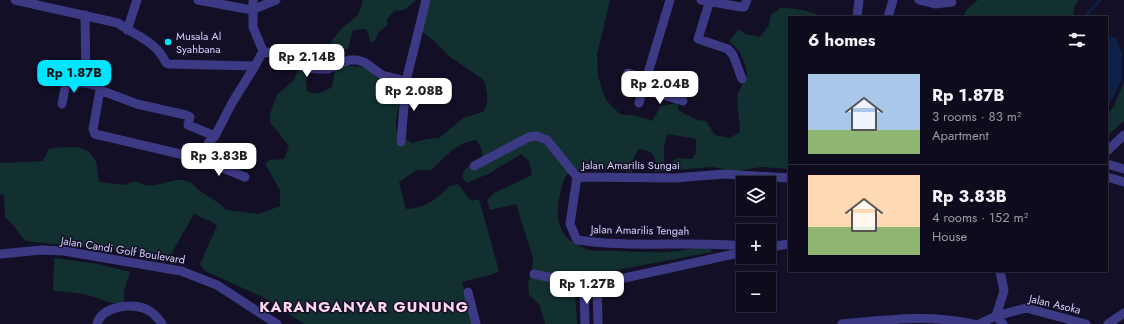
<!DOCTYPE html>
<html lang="en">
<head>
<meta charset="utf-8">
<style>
  :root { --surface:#0e0b1c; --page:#171425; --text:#f1f3f6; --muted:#9b9ba3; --line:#2e2b3b; --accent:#00e5ff }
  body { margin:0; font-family:Jost,sans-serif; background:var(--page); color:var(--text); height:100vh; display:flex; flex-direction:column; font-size:15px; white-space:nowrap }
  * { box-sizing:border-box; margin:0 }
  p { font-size:13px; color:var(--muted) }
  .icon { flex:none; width:22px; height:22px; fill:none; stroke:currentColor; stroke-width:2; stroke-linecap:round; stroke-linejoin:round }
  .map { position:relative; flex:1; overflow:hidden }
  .drawer { position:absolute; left:788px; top:16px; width:320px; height:256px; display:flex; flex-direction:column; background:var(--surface); border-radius:0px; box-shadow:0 1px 3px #0004,0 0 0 1px var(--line) }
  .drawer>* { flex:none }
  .fabs { position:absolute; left:736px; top:176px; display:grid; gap:8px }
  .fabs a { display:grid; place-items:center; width:40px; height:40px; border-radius:0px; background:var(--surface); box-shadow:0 1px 3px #0004,0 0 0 1px var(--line); font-size:20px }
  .price { position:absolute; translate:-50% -34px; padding:0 9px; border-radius:8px; background:#fff; color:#222; font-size:13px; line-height:26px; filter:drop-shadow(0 1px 2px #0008) }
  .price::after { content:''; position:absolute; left:50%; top:24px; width:12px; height:9px; margin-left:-6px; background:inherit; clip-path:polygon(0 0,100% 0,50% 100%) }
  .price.selected { background:var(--accent); color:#111 }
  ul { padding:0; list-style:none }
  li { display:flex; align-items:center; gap:12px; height:100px; padding:0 20px }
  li+li { border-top:1px solid var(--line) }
  li span { display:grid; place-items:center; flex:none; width:112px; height:80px; border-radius:0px; color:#555 }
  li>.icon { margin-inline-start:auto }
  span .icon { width:48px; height:48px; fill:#fffc; stroke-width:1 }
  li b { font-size:17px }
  h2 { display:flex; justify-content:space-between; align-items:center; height:48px; padding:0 20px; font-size:17px }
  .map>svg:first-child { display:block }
  .green { fill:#12302f }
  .water { fill:#0c2248 }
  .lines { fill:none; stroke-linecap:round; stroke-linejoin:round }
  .stream { stroke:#0c2248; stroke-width:2.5 }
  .minor { stroke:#3d3a85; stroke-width:9 }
  .poi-dot { fill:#00e5ff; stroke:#130f26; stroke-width:1.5 }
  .labels { text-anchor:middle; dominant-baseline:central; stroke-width:3; stroke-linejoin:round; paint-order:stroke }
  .poi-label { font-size:11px; fill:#d9d4ff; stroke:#130f26; text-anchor:start }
  .street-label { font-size:11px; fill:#d9d4ff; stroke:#130f26 }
  .district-label { font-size:15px; font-weight:bold; letter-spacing:1px; fill:#ffd6f0; stroke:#130f26 }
</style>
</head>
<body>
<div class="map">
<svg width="1124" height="324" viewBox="0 0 1124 324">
  <rect width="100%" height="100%" fill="#130f26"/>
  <path class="green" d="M363,0H416L404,10L394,11L387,19V25L379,32L374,42H370L368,32L365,29L353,30L348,49L324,54L325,50L341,29L358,15Z
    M430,0H610L597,55L598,77L606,100L620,114L637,116L652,121L661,106L677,103L679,111L697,120L706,121L715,135L730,138L740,132L737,95L747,75L745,64L739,51L729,41L739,29L745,34L760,37L769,25L771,15L780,8C795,8 809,10 822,17H789V169L761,167L736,171L712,167L676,170L673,161L677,158L692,159L696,153V139L668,134C662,145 664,158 665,171L655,172C656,156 655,151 639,149L634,156L632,173C620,168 582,165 570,172C564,176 562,185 561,191C553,219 559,242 590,250C598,252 609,250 617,251C633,251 650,253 666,252C680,251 694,248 708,247L713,252L574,278L577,324H545L539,304L529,295L528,283L532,271L533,258L516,204L490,210L487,200L494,193L532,175L529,161L521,154L488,174L466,183L462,176L465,169L482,158V151L477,140C456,142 446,157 431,170H417L399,182L406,209C423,209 438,199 449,186L458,184L471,201L479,199L499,271L490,275L462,282L473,324H304L265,298L205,271L200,264L217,226L214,223L194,214L170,256L26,241C18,233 14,224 5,217L4,195L0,194V163L43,161L49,149C65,147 87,143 95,160C98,166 97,176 100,182L124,185L136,181C155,194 171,174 189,182C193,183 196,188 199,190C208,197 218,201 226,210L259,214L280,206V190L265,164L270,160L284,159L289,146L270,122V114L277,95L294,80L299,68L305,70L307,91C316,96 323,92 332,87L336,65L365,67L377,78L400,81C406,98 392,115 397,134L412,143L427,139L439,138L463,118L483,112C490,100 487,92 484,80L450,57L433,40L419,30L425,22Z
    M978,0H1079L1075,5L1073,17H963L967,9Z
    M1124,82V121L1107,136V115L1114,106Z
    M54,258L98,264L130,272L124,291V303C106,305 100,297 82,294C73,292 63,292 53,291Z"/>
  <path class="water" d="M1107,36L1116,38L1122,54L1121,81L1107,109Z"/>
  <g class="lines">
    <path class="stream" d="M1085,17L1100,0"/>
    <path class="minor" d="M15,0L118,23C136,36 156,41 166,63L169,64L255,66L263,51
      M198,0L252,10L276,0
      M253,0V27L263,51
      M701,0L741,7H744L747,0
      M710,0L698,39L728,49L733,55L742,79
      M919,0L935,4L952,2
      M85,15L86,83
      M857,17L859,0
      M888,17L893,0
      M127,30L137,0
      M263,51L293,59L308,68L318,69H328L349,60H357L364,62L382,75L406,81
      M628,73L647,79
      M643,89L683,101
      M100,90L137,104L186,115L190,117L188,125L215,136
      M639,103L670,0
      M62,104L66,83H86L99,86L100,90L93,129L95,134L201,159L209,142L215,136L232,103L255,66
      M401,142L406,81L426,0
      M1107,151L1124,135
      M201,159L245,177
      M1107,164L1124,169
      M474,166L529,137L536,136L547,140L577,177
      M577,177L570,224L577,240C632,248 688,241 743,246
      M577,177L675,178L724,174L789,178
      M1107,177L1124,182
      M769,247L789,244
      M0,254L42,250L64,251L181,271L217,285L277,324
      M534,274L584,285L597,284L743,252
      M597,284L598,324
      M584,285L585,324
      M468,292L476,324
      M97,324C102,306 131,303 146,309C153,312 158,318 162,324
      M842,324C886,320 929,314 973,324
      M979,324L996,316L1004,291L1000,271
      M1003,324L996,316L1026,308L1086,324
      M1108,324L1124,313"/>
  </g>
  <circle class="poi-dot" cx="168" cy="42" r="4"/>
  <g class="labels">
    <g class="poi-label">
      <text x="176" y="36">Musala Al<tspan x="176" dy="13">Syahbana</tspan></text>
    </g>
    <g class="street-label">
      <text x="631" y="165">Jalan Amarilis Sungai</text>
      <text transform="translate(640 230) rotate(1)">Jalan Amarilis Tengah</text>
      <text transform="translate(123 250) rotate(9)">Jalan Candi Golf Boulevard</text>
      <text transform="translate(1055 304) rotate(13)">Jalan Asoka</text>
    </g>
    <g class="district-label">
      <text x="364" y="307">KARANGANYAR GUNUNG</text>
    </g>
  </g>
</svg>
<div class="fabs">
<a><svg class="icon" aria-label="layers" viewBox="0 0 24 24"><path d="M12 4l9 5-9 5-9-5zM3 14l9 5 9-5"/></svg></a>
<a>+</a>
<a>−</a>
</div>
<b class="price" style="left:307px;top:78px">Rp 2.14B</b>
<b class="price selected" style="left:74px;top:94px">Rp 1.87B</b>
<b class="price" style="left:660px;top:105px">Rp 2.04B</b>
<b class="price" style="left:414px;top:112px">Rp 2.08B</b>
<b class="price" style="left:219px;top:177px">Rp 3.83B</b>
<b class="price" style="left:587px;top:305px">Rp 1.27B</b>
<section class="drawer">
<h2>6 homes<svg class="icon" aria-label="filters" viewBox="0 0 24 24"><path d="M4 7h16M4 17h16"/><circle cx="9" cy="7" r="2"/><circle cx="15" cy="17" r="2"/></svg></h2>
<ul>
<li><span style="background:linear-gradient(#a9c7e8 70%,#8fb573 0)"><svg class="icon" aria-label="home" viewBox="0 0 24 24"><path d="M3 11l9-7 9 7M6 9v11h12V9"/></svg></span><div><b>Rp 1.87B</b><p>3 rooms · 83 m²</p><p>Apartment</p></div></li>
<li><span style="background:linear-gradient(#ffd9b3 65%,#8fb573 0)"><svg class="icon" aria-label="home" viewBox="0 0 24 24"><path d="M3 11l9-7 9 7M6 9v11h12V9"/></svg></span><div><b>Rp 3.83B</b><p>4 rooms · 152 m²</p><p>House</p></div></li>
</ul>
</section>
</div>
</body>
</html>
